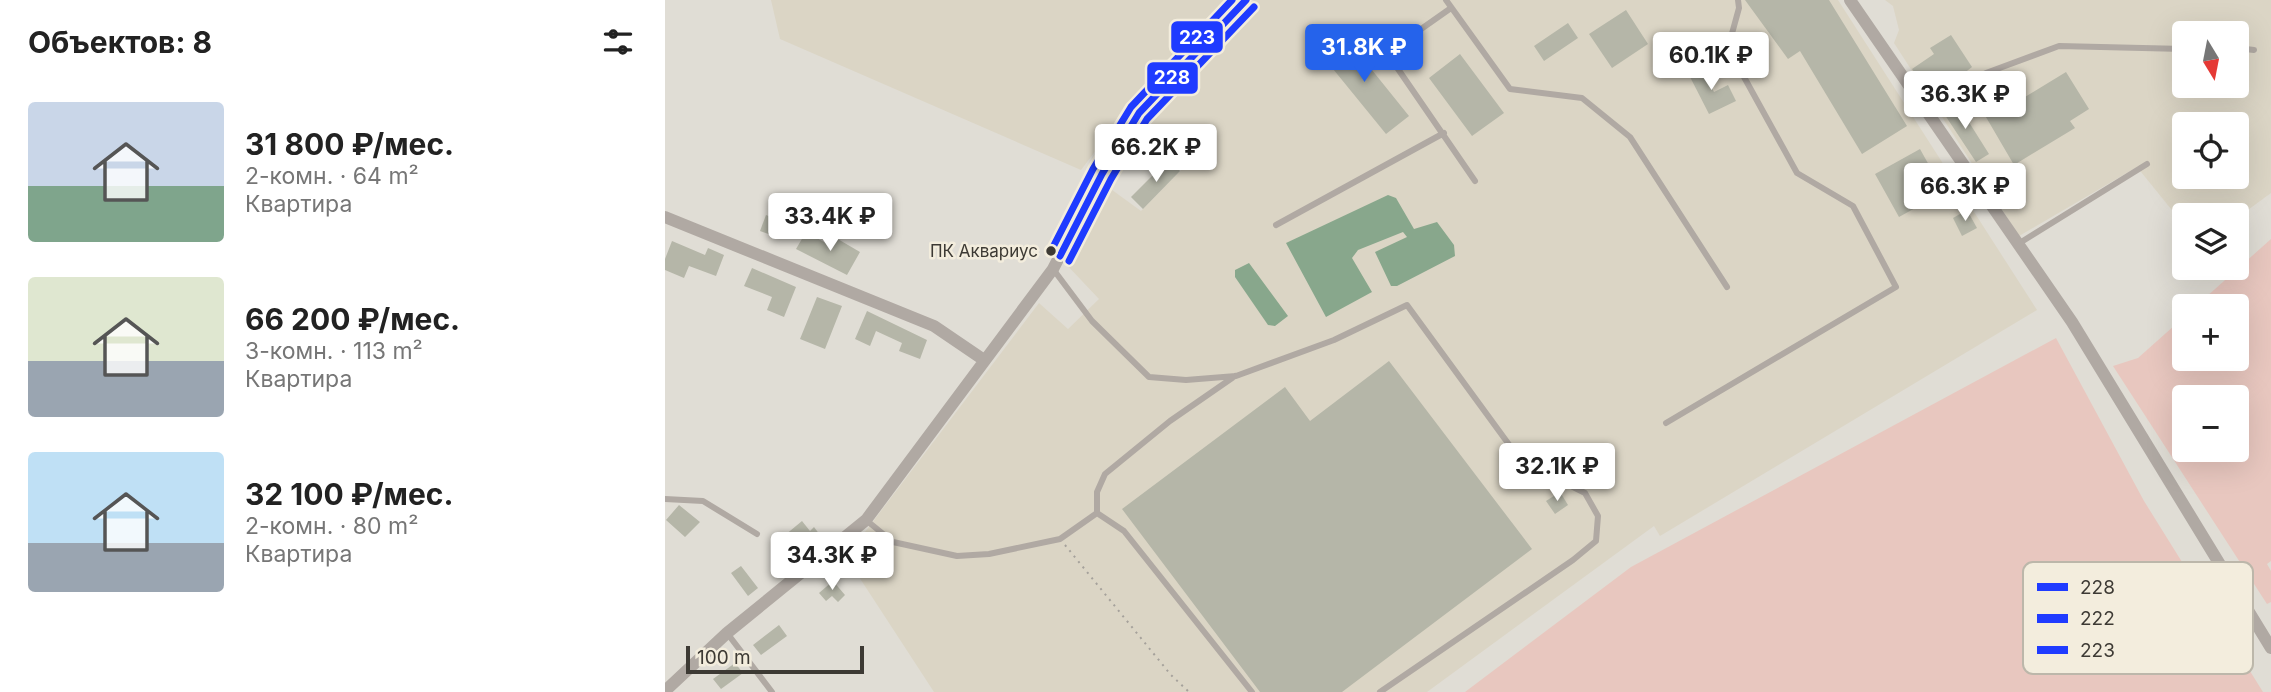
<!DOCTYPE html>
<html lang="ru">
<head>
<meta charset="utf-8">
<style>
  :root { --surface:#fff; --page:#f6f6f6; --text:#222; --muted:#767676; --accent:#2563eb }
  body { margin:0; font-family:Inter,sans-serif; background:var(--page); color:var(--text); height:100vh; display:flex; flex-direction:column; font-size:26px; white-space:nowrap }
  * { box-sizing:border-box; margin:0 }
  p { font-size:23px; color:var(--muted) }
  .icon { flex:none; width:38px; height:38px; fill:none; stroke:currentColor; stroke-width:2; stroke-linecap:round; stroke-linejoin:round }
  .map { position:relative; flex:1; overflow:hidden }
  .sheet { display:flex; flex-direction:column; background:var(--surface); width:665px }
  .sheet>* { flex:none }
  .needle { width:46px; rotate:170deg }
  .fabs { position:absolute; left:1507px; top:21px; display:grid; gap:14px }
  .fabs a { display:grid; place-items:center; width:77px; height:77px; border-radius:7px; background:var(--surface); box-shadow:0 7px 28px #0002; font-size:35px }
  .scale { position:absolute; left:21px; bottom:18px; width:178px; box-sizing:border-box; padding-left:7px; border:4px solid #3d3a34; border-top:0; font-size:19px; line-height:24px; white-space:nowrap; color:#3d3a34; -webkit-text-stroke:5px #f3eddd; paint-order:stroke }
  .price { position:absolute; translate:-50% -60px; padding:0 16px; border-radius:7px; background:#fff; color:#222; font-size:23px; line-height:46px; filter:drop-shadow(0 2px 4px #0008) }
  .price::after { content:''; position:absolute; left:50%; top:42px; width:21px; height:16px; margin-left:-10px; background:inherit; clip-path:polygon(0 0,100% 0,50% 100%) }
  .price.on { background:var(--accent); color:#fff }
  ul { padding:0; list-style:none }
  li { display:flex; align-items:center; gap:21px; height:175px; padding:0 28px }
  li span { display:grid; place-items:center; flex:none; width:196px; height:140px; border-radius:7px; color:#555 }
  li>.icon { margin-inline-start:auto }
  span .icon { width:84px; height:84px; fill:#fffc; stroke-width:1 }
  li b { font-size:30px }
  h2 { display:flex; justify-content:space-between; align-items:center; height:84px; padding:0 28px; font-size:30px }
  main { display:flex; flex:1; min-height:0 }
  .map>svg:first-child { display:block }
  .built { fill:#dbd5c5; fill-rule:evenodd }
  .green { fill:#e8c7bf; fill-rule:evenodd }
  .water { fill:#88a78c }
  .building { fill:#b5b6a8 }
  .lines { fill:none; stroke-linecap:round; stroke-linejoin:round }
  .path { stroke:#a5a19b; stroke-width:2; stroke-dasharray:2 5; stroke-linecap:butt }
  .service { stroke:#b0a9a3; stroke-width:6 }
  .minor { stroke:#b0a9a3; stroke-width:12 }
  .bus-1-casing { stroke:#f3eddd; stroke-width:12 }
  .bus-2-casing { stroke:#f3eddd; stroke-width:12 }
  .bus-3-casing { stroke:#f3eddd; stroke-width:12 }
  .bus-1 { stroke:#1f3bff; stroke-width:7 }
  .bus-2 { stroke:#1f3bff; stroke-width:7 }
  .bus-3 { stroke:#1f3bff; stroke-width:7 }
  .bus-dot { fill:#3d3a34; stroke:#f3eddd; stroke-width:2.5 }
  .labels { text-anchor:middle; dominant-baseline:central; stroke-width:5; stroke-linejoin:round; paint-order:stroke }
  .bus-label { font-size:17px; fill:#3d3a34; stroke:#f3eddd; text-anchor:end }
  .key { fill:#f3eddd; stroke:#bcb7aa; stroke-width:2 }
  .key-label { font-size:19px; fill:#3d3a34 }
  .line-badge { stroke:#f3eddd; stroke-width:2.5 }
  .badge-label { font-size:19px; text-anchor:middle; font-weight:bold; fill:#fff }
</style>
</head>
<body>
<main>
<section class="sheet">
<h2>Объектов: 8<svg class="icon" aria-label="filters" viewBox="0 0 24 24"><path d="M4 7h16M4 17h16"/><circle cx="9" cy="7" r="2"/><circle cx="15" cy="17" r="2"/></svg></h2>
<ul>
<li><span style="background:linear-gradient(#c9d6e8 60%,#7fa58c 0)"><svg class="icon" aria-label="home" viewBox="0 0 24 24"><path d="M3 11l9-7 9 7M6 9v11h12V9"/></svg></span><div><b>31 800 ₽/мес.</b><p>2-комн. · 64 m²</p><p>Квартира</p></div></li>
<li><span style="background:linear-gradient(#dfe7d0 60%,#9aa5b1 0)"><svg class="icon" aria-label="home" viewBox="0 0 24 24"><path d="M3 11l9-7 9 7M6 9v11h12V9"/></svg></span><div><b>66 200 ₽/мес.</b><p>3-комн. · 113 m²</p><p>Квартира</p></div></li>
<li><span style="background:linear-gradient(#bfe0f5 65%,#9aa5b1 0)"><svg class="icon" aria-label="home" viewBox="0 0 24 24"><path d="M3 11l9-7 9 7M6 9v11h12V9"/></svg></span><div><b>32 100 ₽/мес.</b><p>2-комн. · 80 m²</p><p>Квартира</p></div></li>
</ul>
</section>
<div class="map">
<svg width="1606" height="692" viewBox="0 0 1606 692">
  <rect width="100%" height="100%" fill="#e0ddd5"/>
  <path class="built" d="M106,0H562L479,87L416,170L115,39Z
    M589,0H1173L1372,310L995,536L989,526L762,692H269L181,557L374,303L403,329L434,299L399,262L443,187L476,211L520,166L474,121Z
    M1220,0H1606V193L1572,218V215H1519V225L1472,167L1354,236L1229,43L1234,30L1228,6ZM1519,33H1572V86H1519ZM1519,124H1572V177H1519Z"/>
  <path class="green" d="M1606,239V561L1602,564L1606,571V602L1602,604L1448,366L1473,358L1519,317V359H1572V306H1531ZM1519,397H1572V450H1519Z
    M1391,338L1479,501L1598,692H800L966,567Z"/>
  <path class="water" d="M723,195L731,198L749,229L772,222L789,245L790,256L732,286H726L710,252L742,237L738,232L693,250L687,258L707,292L661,317L621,243Z
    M584,263L623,316L610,326L603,325L570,277V270Z"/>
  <path class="building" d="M1080,0H1164L1242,126L1197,154L1135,51L1123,59Z
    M961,10L983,44L947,68L924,34Z
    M903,23L913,38L879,61L869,46Z
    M678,34L744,116L721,134L655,53Z
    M1286,35L1307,67L1284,85L1286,88L1283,91L1267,100L1247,69L1269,54L1265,48Z
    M795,54L839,113L807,136L764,78Z
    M1036,66L1049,92L1063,85L1071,101L1044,114L1023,73Z
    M1401,72L1424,109L1405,121L1410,128L1349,165L1311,100L1339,84L1350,103Z
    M1290,100L1324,154L1311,162L1276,109Z
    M1255,149L1279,192L1234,217L1210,174Z
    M504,159L515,171L478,209L466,197Z
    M1302,210L1312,228L1297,236L1288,218Z
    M101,215L121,223L115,238L95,231Z
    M141,232L166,246L171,238L195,252L182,275L131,249Z
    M7,241L40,255L43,248L59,255L51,276L24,266L19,278L0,270V259Z
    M87,268L131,287L119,317L102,310L107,297L79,286Z
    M152,297L177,306L160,349L135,339Z
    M202,311L262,340L255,359L234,351L237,343L211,331L205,346L190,339Z
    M724,361L867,549L677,692H595L457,509L620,387L645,421Z
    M895,492L903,505L890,514L881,501Z
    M14,505L35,522L20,537L1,520Z
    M137,521L145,531L149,527L155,535L122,562L108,545Z
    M76,566L93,588L83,596L66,573Z
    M168,581L180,595L173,602L167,596L161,601L154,593Z
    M114,625L122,636L96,655L88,645Z
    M70,663L78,673L56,689L48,679Z"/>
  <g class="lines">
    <path class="path" d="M400,545L506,675L524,692"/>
    <path class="service" d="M781,0L845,89L917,98L965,137L1062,287
      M786,8L722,53L810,181
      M1572,48L1589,50
      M1265,116L1270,106L1321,73L1394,46L1519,49
      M611,225L779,133
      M1353,244L1482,164
      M388,269L427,321L484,377L521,380L571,376L669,340L742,305L856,461L920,493L933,516L931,541L908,560L715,692
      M1001,423L1231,287L1188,206L1132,173L1063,48L1074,8L1073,0
      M0,499L38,501L92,534
      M432,513V492L440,474L505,421L570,376
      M201,520L228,542L292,556L324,554L395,539L432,513L459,531L587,692
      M62,633L107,692"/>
    <path class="minor" d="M1185,0L1407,322L1606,648
      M0,217L269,326L319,360
      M0,691L62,633L201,520L388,269L437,174L474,113L581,0"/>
    <g class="bus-1-casing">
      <path id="bus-1" d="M395,256L437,174L474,113L581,0"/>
    </g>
    <g class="bus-2-casing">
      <path id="bus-2" d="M404,261L446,179L482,119L589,7"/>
    </g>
    <g class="bus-3-casing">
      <path id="bus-3" d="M386,251L428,169L466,107L567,0"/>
    </g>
    <use href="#bus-1" class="bus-1"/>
    <use href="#bus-2" class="bus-2"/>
    <use href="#bus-3" class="bus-3"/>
  </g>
  <circle class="bus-dot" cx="386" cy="251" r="6"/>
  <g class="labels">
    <g class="bus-label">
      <text x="373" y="251">ПК Аквариус</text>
    </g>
  </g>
  <rect x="1358" y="562" width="230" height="112" rx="10" class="key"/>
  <rect x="1372" y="583" width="31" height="8" fill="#1f3bff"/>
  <rect x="1372" y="614" width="31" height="9" fill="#1f3bff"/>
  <rect x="1372" y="646" width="31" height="8" fill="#1f3bff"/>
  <g class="key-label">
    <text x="1415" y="594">228</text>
    <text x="1415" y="625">222</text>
    <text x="1415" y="657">223</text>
  </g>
  <g class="line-badge">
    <rect x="505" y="20" width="54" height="34" rx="7" fill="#1f3bff"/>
    <rect x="481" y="61" width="53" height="34" rx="7" fill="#1f3bff"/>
  </g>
  <g class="badge-label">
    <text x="532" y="44">223</text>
    <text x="507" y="84">228</text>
  </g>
</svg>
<div class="fabs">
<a><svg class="needle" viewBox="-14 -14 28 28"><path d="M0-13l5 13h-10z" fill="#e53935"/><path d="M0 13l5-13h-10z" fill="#767676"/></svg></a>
<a><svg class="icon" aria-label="locate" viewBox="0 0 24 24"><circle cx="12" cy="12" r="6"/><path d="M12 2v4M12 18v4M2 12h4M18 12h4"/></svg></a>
<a><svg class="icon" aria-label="layers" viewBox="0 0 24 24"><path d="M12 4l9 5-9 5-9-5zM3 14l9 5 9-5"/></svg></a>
<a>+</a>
<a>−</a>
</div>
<div class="scale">100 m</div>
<b class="price on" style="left:699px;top:84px">31.8K ₽</b>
<b class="price" style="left:1046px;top:92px">60.1K ₽</b>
<b class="price" style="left:1300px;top:131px">36.3K ₽</b>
<b class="price" style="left:491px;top:184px">66.2K ₽</b>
<b class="price" style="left:1300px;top:223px">66.3K ₽</b>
<b class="price" style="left:165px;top:253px">33.4K ₽</b>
<b class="price" style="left:892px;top:503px">32.1K ₽</b>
<b class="price" style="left:167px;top:592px">34.3K ₽</b>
</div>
</main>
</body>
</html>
